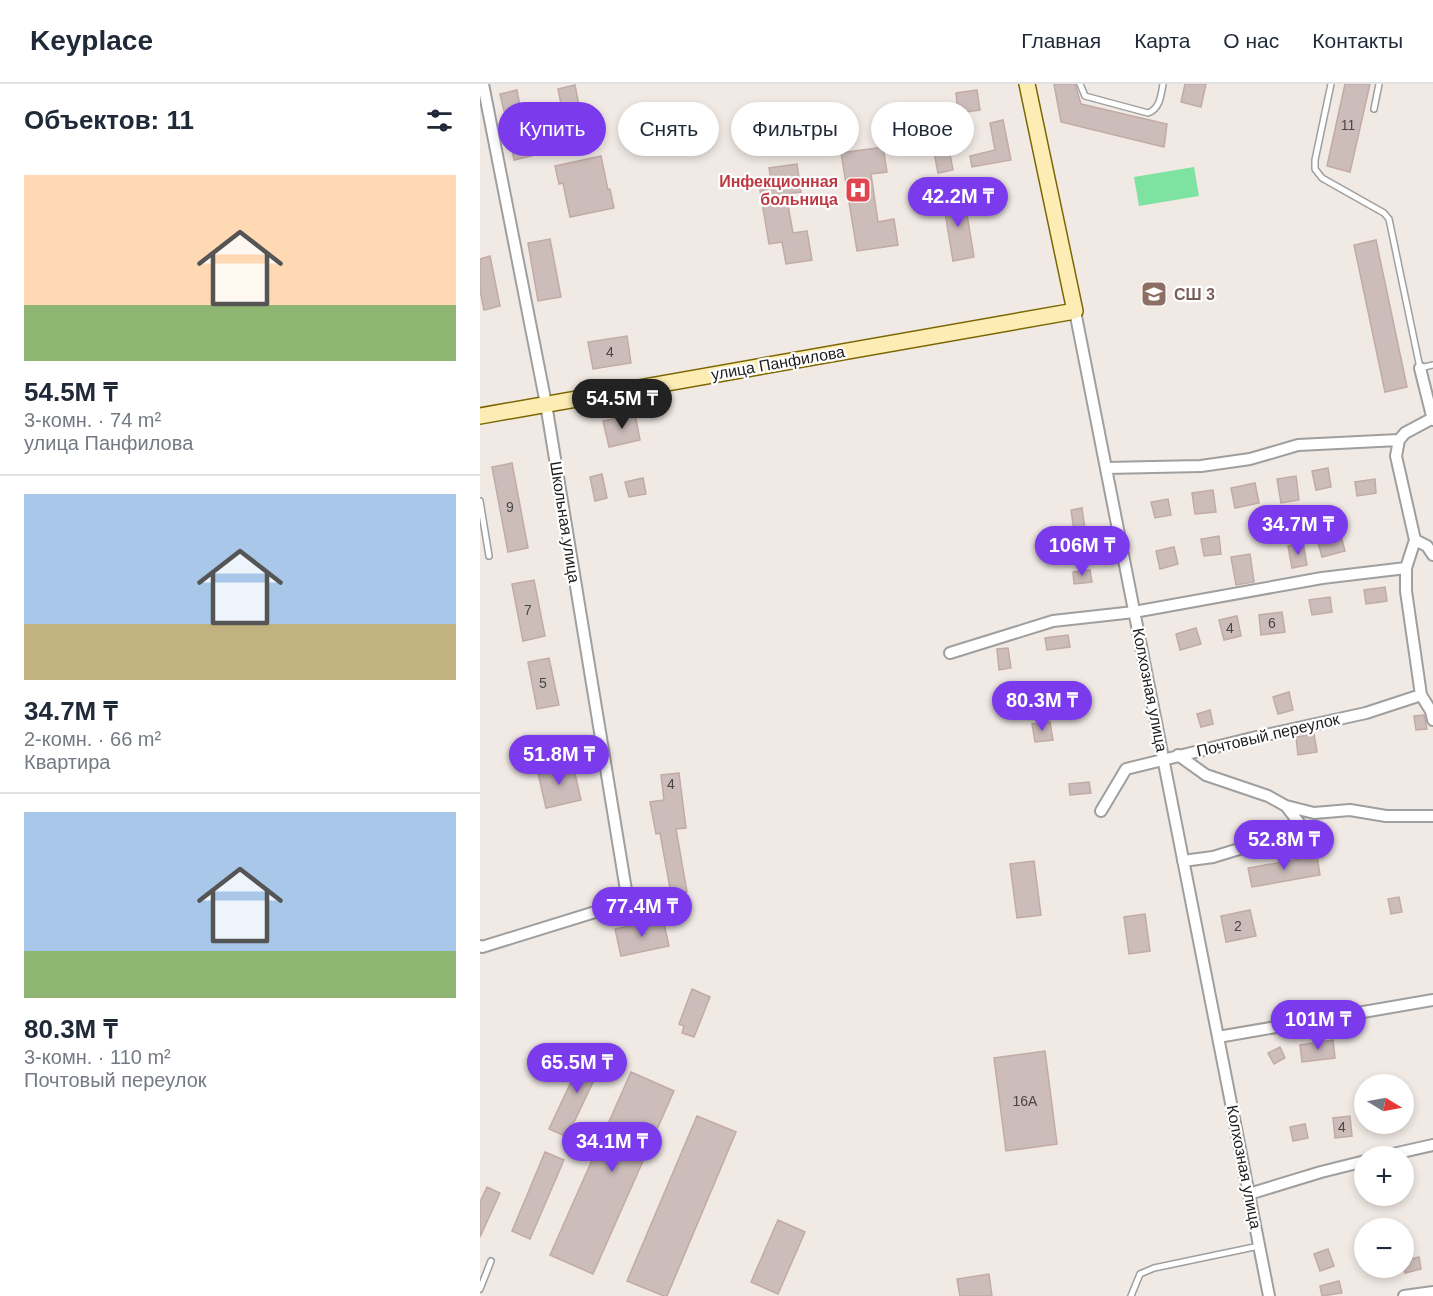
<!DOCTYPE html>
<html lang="ru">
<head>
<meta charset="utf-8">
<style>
  :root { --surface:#fff; --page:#f2f2f3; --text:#1f2937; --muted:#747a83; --line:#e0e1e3; --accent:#7c3aed }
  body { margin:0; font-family:Arial,sans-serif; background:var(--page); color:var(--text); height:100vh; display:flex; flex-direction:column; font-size:22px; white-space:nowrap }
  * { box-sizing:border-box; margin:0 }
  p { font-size:20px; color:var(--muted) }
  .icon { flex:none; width:33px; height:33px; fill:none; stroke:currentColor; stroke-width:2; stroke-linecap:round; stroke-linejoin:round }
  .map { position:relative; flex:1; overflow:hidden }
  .panel { display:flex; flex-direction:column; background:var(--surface); width:480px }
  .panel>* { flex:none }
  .hud { position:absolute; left:18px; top:18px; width:570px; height:54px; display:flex; gap:12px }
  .needle { width:39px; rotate:100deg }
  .controls { position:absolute; left:874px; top:990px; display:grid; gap:12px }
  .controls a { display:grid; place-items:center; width:60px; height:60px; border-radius:50%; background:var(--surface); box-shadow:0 3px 9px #0003; font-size:30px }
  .price { position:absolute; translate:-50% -51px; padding:0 14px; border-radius:21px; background:var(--accent); color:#fff; font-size:20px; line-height:39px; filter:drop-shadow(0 2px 3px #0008) }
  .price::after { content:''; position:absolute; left:50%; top:36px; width:18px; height:14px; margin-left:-9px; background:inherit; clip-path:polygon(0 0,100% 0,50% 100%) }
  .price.on { background:#222; color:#fff }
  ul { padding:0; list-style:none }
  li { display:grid; align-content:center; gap:12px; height:318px; padding:0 24px }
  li+li { border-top:2px solid var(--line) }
  li span { display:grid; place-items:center; height:186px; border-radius:0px; color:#555 }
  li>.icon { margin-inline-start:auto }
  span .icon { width:108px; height:108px; fill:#fffc; stroke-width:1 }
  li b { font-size:26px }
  h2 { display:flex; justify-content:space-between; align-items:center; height:72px; padding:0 24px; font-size:26px }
  .tag { padding:0 21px; border-radius:27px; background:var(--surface); box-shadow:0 3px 9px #0003; font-size:21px; line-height:54px }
  .tag.on { background:var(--accent); color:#fff }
  header { display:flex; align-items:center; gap:36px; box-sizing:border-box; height:84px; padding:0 30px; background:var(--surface); border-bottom:2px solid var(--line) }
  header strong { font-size:28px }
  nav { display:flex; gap:33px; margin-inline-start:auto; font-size:21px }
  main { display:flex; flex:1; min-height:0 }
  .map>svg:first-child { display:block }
  .pitch { fill:#7ee3a0 }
  .building { fill:#ccbdba; stroke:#c2aaa6; stroke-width:1.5 }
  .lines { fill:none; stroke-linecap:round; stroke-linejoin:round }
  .lane-casing { stroke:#9f9f9f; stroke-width:8 }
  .street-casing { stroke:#9f9f9f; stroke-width:14 }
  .secondary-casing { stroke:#7b6600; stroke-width:18 }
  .lane { stroke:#fff; stroke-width:5 }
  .street { stroke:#fff; stroke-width:10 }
  .secondary { stroke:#fdedb5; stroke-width:15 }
  .labels { text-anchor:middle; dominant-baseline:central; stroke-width:4.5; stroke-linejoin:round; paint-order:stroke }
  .number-label { font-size:14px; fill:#4a4645 }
  .health-label { font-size:16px; font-weight:bold; fill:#be3a42; stroke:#fff; text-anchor:end }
  .education-label { font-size:16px; font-weight:bold; fill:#785e54; stroke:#fff; text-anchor:start }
  .street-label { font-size:16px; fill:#1e1e1e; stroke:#fff }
</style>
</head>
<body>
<header>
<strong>Keyplace</strong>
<nav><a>Главная</a><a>Карта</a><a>О нас</a><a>Контакты</a></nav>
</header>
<main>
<section class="panel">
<h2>Объектов: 11<svg class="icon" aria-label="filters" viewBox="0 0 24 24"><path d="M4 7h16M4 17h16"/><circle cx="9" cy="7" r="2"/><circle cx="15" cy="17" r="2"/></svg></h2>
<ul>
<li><span style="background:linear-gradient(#ffd9b3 70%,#8fb573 0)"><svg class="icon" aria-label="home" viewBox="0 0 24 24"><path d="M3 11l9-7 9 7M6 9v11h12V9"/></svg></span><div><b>54.5M ₸</b><p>3-комн. · 74 m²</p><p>улица Панфилова</p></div></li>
<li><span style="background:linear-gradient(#a9c7e8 70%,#c2b280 0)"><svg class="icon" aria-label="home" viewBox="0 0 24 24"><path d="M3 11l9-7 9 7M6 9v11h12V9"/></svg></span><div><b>34.7M ₸</b><p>2-комн. · 66 m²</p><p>Квартира</p></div></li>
<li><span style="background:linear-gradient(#a9c7e8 75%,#8fb573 0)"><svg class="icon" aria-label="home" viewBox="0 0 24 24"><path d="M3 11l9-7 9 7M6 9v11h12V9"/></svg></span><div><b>80.3M ₸</b><p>3-комн. · 110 m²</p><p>Почтовый переулок</p></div></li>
</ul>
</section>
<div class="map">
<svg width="953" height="1212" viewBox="0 0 953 1212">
  <rect width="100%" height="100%" fill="#f0e9e4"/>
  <path class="pitch" d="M714,83L719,112L659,122L654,93Z"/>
  <path class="building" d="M574,0H595L601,20L687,40L684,63L581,38Z
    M705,0H726L721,23L701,18Z
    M865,0H890L870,88L847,82Z
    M95,1L103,42L86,45L78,5Z
    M37,6L41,28L25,31L20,10Z
    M497,6L500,26L478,29L476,9Z
    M461,23L473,86L458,89L446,26Z
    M523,36L531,76L492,83L490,72L515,66L510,39Z
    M48,51L52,72L34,76L30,55Z
    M403,63L407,88L391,90L398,138L414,135L418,161L377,167L361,69Z
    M121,72L128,106L130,105L134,124L90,133L83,99L79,100L75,82Z
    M317,80L321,108L306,110L313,149L327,147L332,176L306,180L302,158L289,160L280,106L292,104L289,84Z
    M484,112L494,173L473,177L463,116Z
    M70,155L81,213L58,217L48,159Z
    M896,156L927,303L905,308L874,161Z
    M10,172L20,222L4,226L0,206V175Z
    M147,252L151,279L113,285L108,258Z
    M155,330L160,356L129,363L123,337Z
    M32,379L48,464L28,468L12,383Z
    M848,384L851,403L836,406L832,387Z
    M122,390L127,414L115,417L110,393Z
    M816,392L819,416L801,419L797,395Z
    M163,394L166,410L149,413L145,398Z
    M895,395L896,409L877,412L875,398Z
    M775,399L779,419L755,424L751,404Z
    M733,406L736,428L715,430L712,409Z
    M688,415L691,431L675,434L671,418Z
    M602,424L606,452L595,454L591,426Z
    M859,445L865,467L842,473L836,451Z
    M739,452L741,470L724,472L721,455Z
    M823,459L827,481L812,484L808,462Z
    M694,463L698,480L680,485L676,467Z
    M770,470L774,498L756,501L751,473Z
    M610,486L612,498L594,500L593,488Z
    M54,496L65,552L43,557L32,500Z
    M905,503L907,517L886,520L884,506Z
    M850,513L852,528L832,531L829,516Z
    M802,528L805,548L781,551L779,531Z
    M757,532L761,552L744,556L739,536Z
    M716,544L721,560L700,566L696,550Z
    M588,551L590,563L567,566L565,554Z
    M528,564L531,584L519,586L517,565Z
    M69,574L79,621L57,625L48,578Z
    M809,608L813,626L798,630L793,613Z
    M730,626L733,640L721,643L717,630Z
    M944,631L947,645L936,646L934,632Z
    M570,638L573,656L555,658L552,640Z
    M834,650L837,668L818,671L816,653Z
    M93,681L101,716L66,724L58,689Z
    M199,689L206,744L196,745L207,808L191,810L180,749L176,750L170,718L184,716L181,691Z
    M609,698L611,709L590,711L589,700Z
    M837,772L840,791L772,803L768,784Z
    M554,777L561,831L537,834L530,780Z
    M919,813L922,828L911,830L908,815Z
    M770,826L776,852L746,858L741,832Z
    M665,830L670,867L649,870L644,833Z
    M183,835L189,862L141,872L135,845Z
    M212,905L230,913L214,953L202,949L204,942L199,940Z
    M853,956L855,974L822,978L820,961Z
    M800,963L805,974L794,980L788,969Z
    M106,966L124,975L87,1053L69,1045Z
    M565,967L577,1060L526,1067L514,974Z
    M151,988L194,1007L113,1190L70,1171Z
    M217,1032L256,1048L187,1212H184L147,1197Z
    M870,1032L872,1052L855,1054L853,1034Z
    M825,1040L828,1054L813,1057L810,1043Z
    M65,1068L84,1076L50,1155L32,1147Z
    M7,1103L20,1109L0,1153V1118Z
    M298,1136L325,1148L298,1210L271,1198Z
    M848,1165L854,1182L840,1187L834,1170Z
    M939,1173L941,1185L925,1189L924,1177Z
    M509,1190L512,1212H480L477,1195Z
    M859,1197L862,1209L842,1212L840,1202Z"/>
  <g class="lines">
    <g class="lane-casing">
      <path id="lane" d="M600,0L605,12L668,29C680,25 681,11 683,0
        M851,0L835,76V85L842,94L904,129L909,135L940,284L953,281
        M894,25L899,0
        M0,417L9,472
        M0,1205L11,1177
        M651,1212L660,1190L674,1184L779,1162"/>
    </g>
    <g class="street-casing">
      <path id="street" d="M595,227L789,1212
        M940,284L953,336
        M953,334L925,349L919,356L916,372L935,456L926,484V507L941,611L951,627L953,636
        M626,384L721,382L770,375L818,361L919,356
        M935,456L947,462L953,471
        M470,569L573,537L654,528L842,494L926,484
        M698,671L726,691L788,712L806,722L830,753L811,755
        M806,722L834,729L870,726L906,732H953
        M621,727L646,685L772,654L886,629L941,611
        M703,777L733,773L769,762
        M0,862L2,863L141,820L146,806L66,320L3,0
        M738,953L953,916
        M904,1072L953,1061
        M769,1110L841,1088L885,1077
        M924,1212L953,1208"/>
    </g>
    <g class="secondary-casing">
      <path id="secondary" d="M0,332L595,227L547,0"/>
    </g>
    <use href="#lane" class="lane"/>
    <use href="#street" class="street"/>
    <use href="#secondary" class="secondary"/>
  </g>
  <defs>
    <g id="hospital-square" transform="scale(1.35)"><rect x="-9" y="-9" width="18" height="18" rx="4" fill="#e0444e" stroke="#fff"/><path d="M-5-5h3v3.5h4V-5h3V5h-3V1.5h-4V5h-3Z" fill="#fff"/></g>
    <g id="school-square" transform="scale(1.35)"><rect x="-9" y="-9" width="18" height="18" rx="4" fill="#8d6e63" stroke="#fff"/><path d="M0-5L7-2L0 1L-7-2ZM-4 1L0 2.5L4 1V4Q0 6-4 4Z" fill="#fff"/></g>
  </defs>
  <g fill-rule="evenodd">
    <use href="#hospital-square" x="378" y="106"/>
    <use href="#school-square" x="674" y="210"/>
  </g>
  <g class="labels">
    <g class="number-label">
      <text x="868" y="41">11</text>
      <text x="130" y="268">4</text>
      <text x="30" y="423">9</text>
      <text x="48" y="526">7</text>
      <text x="792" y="539">6</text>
      <text x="750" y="544">4</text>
      <text x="63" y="599">5</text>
      <text x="191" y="700">4</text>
      <text x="758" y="842">2</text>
      <text x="545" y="1017">16А</text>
      <text x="862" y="1043">4</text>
    </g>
    <g class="health-label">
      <text x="358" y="97">Инфекционная<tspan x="358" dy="18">больница</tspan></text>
    </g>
    <g class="education-label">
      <text x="694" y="210">СШ 3</text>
    </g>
    <g class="street-label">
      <text transform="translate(298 279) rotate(-10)">улица Панфилова</text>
      <text transform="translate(85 438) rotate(81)">Школьная улица</text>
      <text transform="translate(670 606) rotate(79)">Колхозная улица</text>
      <text transform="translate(788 651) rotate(-13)">Почтовый переулок</text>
      <text transform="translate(764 1083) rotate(79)">Колхозная улица</text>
    </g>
  </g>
</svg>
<div class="controls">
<a><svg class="needle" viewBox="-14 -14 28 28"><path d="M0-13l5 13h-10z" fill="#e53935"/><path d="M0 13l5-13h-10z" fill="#747a83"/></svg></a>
<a>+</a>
<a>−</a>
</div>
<b class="price" style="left:478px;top:144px">42.2M ₸</b>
<b class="price on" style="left:142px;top:346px">54.5M ₸</b>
<b class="price" style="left:818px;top:472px">34.7M ₸</b>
<b class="price" style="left:602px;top:493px">106M ₸</b>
<b class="price" style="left:562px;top:648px">80.3M ₸</b>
<b class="price" style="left:79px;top:702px">51.8M ₸</b>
<b class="price" style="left:804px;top:787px">52.8M ₸</b>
<b class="price" style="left:162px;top:854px">77.4M ₸</b>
<b class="price" style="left:838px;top:967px">101M ₸</b>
<b class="price" style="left:97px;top:1010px">65.5M ₸</b>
<b class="price" style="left:132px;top:1089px">34.1M ₸</b>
<div class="hud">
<a class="tag on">Купить</a>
<a class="tag">Снять</a>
<a class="tag">Фильтры</a>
<a class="tag">Новое</a>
</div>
</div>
</main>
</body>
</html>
